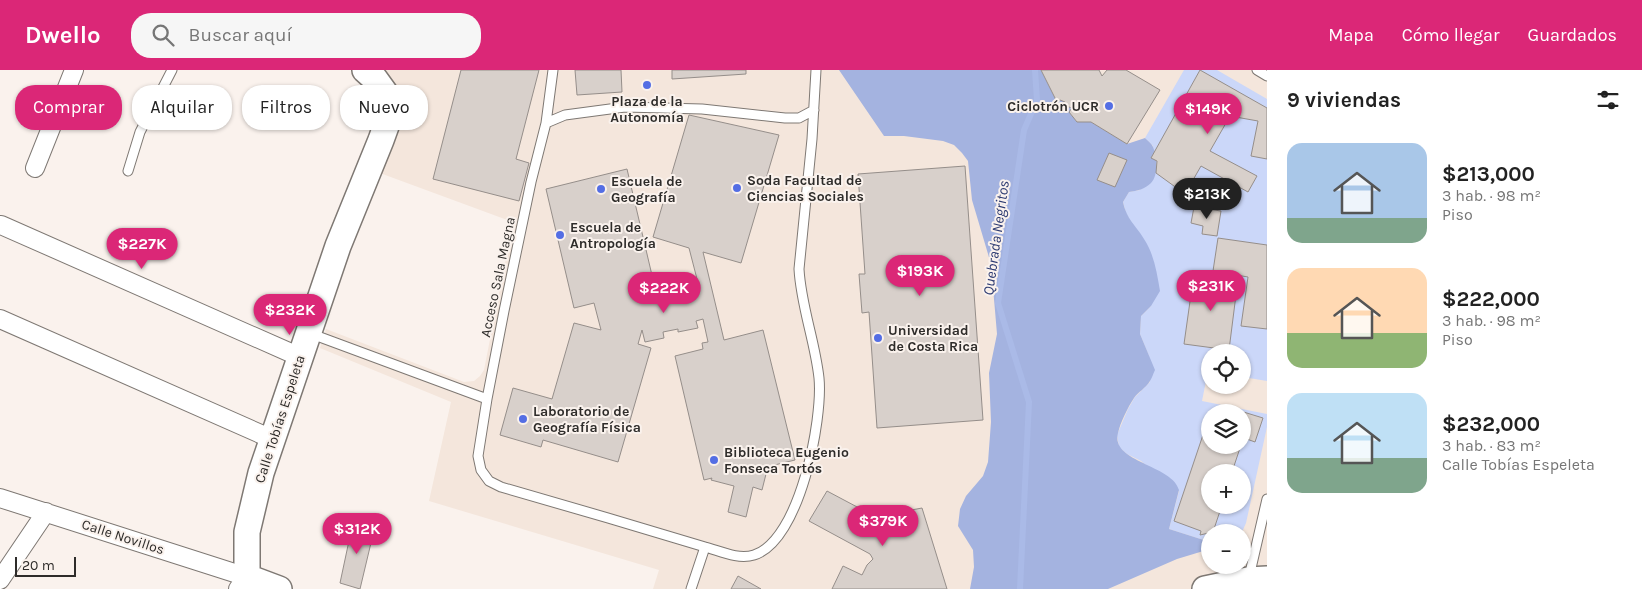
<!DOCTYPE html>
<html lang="es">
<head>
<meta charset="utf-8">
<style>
  :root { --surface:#fff; --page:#f6f6f6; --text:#222; --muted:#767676; --accent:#db2777 }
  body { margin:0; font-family:Karla,sans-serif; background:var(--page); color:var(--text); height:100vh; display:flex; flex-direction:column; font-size:19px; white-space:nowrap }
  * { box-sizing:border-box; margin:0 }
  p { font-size:16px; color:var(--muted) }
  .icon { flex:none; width:28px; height:28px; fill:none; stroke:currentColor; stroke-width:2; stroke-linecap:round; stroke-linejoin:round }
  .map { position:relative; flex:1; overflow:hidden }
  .side { display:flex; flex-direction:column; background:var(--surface); width:375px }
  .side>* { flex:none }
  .banner { position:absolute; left:15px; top:15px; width:475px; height:45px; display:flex; gap:10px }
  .buttons { position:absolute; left:1201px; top:274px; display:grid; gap:10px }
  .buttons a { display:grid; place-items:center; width:50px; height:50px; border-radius:50%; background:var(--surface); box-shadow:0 1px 4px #0004; font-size:25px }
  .scale { position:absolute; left:15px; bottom:12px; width:61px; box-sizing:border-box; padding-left:5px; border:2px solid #2e2c2a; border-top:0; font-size:14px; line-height:18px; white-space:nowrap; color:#2e2c2a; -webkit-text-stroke:4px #faf2ed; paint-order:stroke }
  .price { position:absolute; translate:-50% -42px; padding:0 11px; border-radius:18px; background:var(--accent); color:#fff; font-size:16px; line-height:32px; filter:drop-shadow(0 1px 2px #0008) }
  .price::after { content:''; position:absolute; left:50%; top:30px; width:15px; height:11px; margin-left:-8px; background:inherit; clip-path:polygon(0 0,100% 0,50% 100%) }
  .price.active { background:#222; color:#fff }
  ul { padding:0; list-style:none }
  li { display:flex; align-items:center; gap:15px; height:125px; padding:0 20px }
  li span { display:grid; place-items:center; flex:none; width:140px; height:100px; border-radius:15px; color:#555 }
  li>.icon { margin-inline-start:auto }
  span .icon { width:60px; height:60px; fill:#fffc; stroke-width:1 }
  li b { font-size:21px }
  h2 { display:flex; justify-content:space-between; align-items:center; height:60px; padding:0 20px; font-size:21px }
  .tag { padding:0 18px; border-radius:20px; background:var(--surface); box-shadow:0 1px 4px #0004; font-size:18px; line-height:45px }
  .tag.active { background:var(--accent); color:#fff }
  header { display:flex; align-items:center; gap:30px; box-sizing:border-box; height:70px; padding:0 25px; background:var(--accent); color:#fff }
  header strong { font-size:24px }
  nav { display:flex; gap:28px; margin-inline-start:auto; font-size:18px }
  .search { width:350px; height:45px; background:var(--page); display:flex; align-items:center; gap:12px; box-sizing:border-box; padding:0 18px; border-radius:20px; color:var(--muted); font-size:19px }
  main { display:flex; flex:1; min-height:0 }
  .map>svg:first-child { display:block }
  .built { fill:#f4e6dc; fill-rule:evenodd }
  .green { fill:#cbd7f9; fill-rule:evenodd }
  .forest { fill:#a4b3e0 }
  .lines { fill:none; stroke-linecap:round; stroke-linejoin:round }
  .stream { stroke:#aabae7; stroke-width:6 }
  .building { fill:#d8d0cb; stroke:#958e8a }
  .lane-casing { stroke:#7e7873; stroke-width:11 }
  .street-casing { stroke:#7e7873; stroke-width:20 }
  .secondary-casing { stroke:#7e7873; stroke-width:28 }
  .lane { stroke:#fff; stroke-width:9 }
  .street { stroke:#fff; stroke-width:18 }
  .secondary { stroke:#fff; stroke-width:25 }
  .poi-dot { fill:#546ee4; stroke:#faf2ed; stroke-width:2 }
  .labels { text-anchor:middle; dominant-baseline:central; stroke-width:4; stroke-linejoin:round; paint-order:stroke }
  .poi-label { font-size:14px; font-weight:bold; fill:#2e2c2a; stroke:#faf2ed; text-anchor:start }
  .street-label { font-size:14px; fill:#2e2c2a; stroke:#faf2ed }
  .water-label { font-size:15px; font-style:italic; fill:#2d3b72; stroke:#faf2ed }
</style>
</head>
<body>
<header>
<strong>Dwello</strong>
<div class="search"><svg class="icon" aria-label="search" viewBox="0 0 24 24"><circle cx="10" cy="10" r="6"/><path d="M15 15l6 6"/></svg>Buscar aquí</div>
<nav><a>Mapa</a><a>Cómo llegar</a><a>Guardados</a></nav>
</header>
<main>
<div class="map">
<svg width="1267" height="519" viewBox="0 0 1267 519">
  <rect width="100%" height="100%" fill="#faf2ed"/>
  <path class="built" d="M365,0H1267V509L1205,519H653L659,500L429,431L451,332L320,278L326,259L464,312L474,311L480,306L484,300L513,152L369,99L390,45ZM1210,282H1242V315H1210ZM1210,342H1242V375H1210ZM1210,402H1242V435H1210ZM1210,462H1242V495H1210Z"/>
  <path class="green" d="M1184,0H1217L1267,29V311L1243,307L1242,282H1210V301H1208L1202,331L1267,344V357L1246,453L1242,462H1210V472L1169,459L1179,421L1141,391L1127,384L1119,377L1117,365L1128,339L1135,327L1150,312L1149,286L1140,264L1141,246L1151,236L1133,156L1126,143L1123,132L1129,122L1140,120L1153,76L1145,68ZM1210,342H1242V375H1210ZM1210,402H1242V435H1210Z"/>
  <path class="forest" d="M839,0H1041L1057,32L1060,30L1065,32L1064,35L1072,38L1069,42L1077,52H1091L1127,74L1145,68C1148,71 1152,74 1153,77C1157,87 1159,104 1151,113C1145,119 1137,121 1129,122L1123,132C1127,150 1135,154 1144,169C1154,184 1157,203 1160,221L1151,236L1141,246L1140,264L1155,300C1153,304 1152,308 1150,311C1146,318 1138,322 1134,328C1128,337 1120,353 1118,363C1110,392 1173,395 1179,420L1169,459L1210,472V479L1177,489L1108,519H970L974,497L973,480L958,456L960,439L966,426L983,406L988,392L991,352L989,303L997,264L991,194L972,130L968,91L962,83L954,75L943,71L904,66H884Z"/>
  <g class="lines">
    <path class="stream" d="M1020,519L1029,332L998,233L1024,60L1037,30L1035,0"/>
  </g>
  <path class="building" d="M461,0H539L516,89L529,93L519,131L433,109Z
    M575,0H621L622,22L577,25Z
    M672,0H746V4L672,9Z
    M1041,0H1099L1102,6L1107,0H1126L1160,20L1127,74L1091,52H1077L1069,42L1072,38L1063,35L1065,32L1060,30L1057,32Z
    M1200,0L1267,38V89L1251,86L1258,51L1230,46L1210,81L1257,106L1248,122L1201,96L1185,124L1156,103L1157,91L1151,88Z
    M689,45L779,65L741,193L703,182L724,270L763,260L795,390L754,400L766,404L762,420L753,417L746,447L728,442L734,416L711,410L712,408L704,410L675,286L703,279L702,273L708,272L703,249L696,251L698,258L678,262V259L663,262L664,268L645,272L642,260L638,274L651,278L618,392L543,370L541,377L500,365L513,318L552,329L574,253L601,260L594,233L574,238L546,119L627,99L655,218L640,221L641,223L654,220L657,231L676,226L672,215L697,209L689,178L653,167Z
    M1109,83L1127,90L1115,117L1097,110Z
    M965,96L983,350L877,358L869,242L862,243L859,204H865L858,104Z
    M1194,137L1221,141L1217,166L1202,164L1203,156L1191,153Z
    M1218,168L1267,175V259L1241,256L1248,207L1213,201Z
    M1194,203L1238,209L1229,280L1184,274Z
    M1219,337L1235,342H1218Z
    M1237,340L1263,348L1255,372L1244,368L1242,372V342H1236Z
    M1207,353L1210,354V375H1241L1232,402H1210V435H1222L1213,462L1200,465L1201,461L1174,451Z
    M827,421L876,447H890V444L922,438L947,519H832L843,496L862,505L867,495L873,489L870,484L809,451Z
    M353,452L375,456L360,519L340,513Z
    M738,506L761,519H731Z"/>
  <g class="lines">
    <g class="lane-casing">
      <path id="lane" d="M1257,0L1267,6
        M546,53L553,0
        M128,101L140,62L172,0
        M309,263L487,329
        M705,477L608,448L501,417L489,411L481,400L478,386L487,329L504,241L531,112L546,53L565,45L625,37L702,39L785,48H799L814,40
        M1249,507L1267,429
        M691,519L705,477C720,481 738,490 754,485C800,471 823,349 819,308C815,271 801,236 799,199L812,69L816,0"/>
    </g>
    <g class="street-casing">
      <path id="street" d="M35,98L74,0
        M1,155L300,287
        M0,249L272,369
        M0,428L247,507L238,519
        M0,510L46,442"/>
    </g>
    <g class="secondary-casing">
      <path id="secondary" d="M279,519L247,507V462L261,403L338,176L381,70L390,45L388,27L375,9L365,0
        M1205,519L1248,510L1267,509"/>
    </g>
    <use href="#lane" class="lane"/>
    <use href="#street" class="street"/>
    <use href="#secondary" class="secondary"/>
  </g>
  <g class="poi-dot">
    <circle cx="647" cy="15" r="5"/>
    <circle cx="1109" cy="36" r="5"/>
    <circle cx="737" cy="118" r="5"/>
    <circle cx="601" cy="119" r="5"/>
    <circle cx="560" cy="165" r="5"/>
    <circle cx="878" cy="268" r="5"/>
    <circle cx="523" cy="349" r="5"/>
    <circle cx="714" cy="390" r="5"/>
  </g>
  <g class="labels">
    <g class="poi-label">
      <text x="647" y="31" text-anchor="middle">Plaza de la<tspan x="647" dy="16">Autonomía</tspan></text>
      <text x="1099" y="36" text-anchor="end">Ciclotrón UCR</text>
      <text x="747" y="110">Soda Facultad de<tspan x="747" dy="16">Ciencias Sociales</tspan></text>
      <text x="611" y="111">Escuela de<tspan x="611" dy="16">Geografía</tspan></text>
      <text x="570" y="157">Escuela de<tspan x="570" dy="16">Antropología</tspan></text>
      <text x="888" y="260">Universidad<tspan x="888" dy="16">de Costa Rica</tspan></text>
      <text x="533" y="341">Laboratorio de<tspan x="533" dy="16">Geografía Física</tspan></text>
      <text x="724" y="382">Biblioteca Eugenio<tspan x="724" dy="16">Fonseca Tortós</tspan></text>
    </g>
    <g class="street-label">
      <text transform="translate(498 207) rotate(-78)">Acceso Sala Magna</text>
      <text transform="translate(280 349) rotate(-72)">Calle Tobías Espeleta</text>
      <text transform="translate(123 467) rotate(18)">Calle Novillos</text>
    </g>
    <g class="water-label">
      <text transform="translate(996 168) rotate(-82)">Quebrada Negritos</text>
    </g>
  </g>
</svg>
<div class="buttons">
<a><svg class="icon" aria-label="locate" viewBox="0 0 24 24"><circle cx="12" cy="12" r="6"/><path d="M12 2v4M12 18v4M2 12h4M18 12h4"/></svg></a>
<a><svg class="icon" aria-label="layers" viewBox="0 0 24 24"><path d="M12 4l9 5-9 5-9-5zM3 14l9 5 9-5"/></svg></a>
<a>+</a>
<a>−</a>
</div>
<div class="scale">20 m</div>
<b class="price" style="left:1208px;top:65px">$149K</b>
<b class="price active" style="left:1207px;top:150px">$213K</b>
<b class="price" style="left:142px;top:200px">$227K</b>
<b class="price" style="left:920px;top:227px">$193K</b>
<b class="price" style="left:1211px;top:242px">$231K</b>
<b class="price" style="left:664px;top:244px">$222K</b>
<b class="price" style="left:290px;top:266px">$232K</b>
<b class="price" style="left:883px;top:477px">$379K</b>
<b class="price" style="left:357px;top:485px">$312K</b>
<div class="banner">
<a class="tag active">Comprar</a>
<a class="tag">Alquilar</a>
<a class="tag">Filtros</a>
<a class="tag">Nuevo</a>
</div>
</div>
<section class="side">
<h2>9 viviendas<svg class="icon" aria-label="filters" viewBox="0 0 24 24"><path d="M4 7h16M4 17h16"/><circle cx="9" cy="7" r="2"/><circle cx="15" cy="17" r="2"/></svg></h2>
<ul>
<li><span style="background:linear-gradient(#a9c7e8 75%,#7fa58c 0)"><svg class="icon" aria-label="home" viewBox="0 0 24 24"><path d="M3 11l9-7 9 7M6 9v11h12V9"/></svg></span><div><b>$213,000</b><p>3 hab. · 98 m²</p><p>Piso</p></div></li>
<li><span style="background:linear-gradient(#ffd9b3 65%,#8fb573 0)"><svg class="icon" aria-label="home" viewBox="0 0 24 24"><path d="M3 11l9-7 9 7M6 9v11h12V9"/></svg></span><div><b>$222,000</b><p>3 hab. · 98 m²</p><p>Piso</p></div></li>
<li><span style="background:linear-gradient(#bfe0f5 65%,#7fa58c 0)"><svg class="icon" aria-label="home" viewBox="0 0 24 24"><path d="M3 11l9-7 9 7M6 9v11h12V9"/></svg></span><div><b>$232,000</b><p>3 hab. · 83 m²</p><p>Calle Tobías Espeleta</p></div></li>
</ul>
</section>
</main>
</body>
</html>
